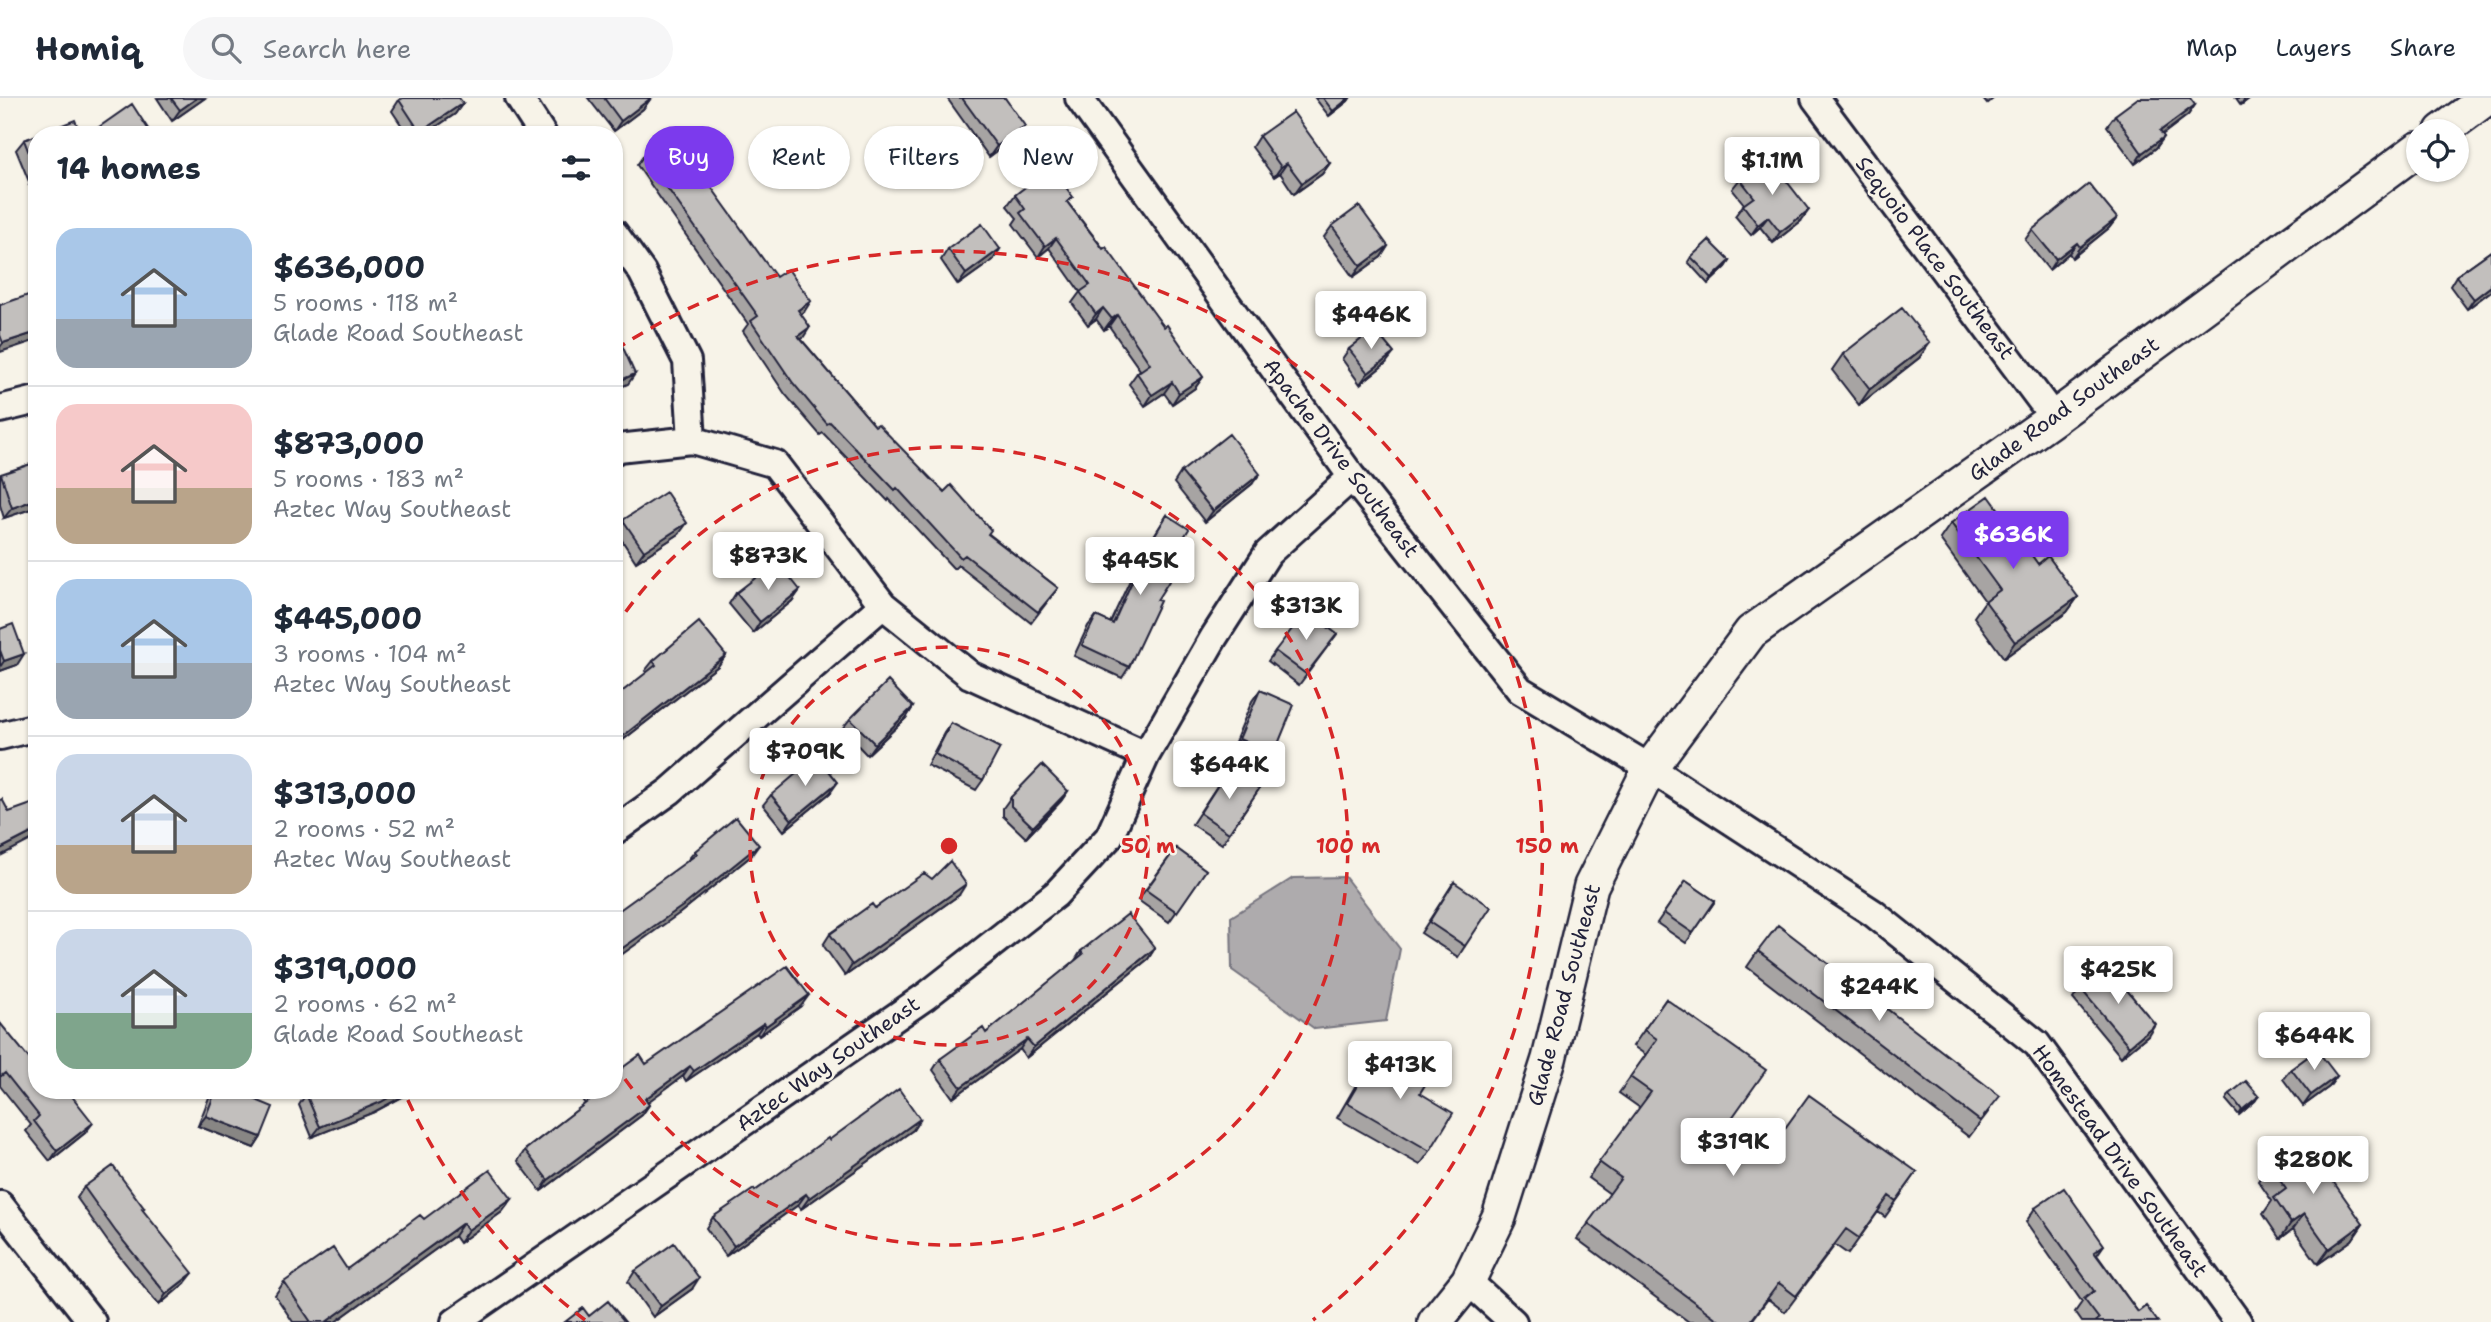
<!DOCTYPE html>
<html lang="en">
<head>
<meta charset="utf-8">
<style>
  :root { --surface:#fff; --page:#f6f6f7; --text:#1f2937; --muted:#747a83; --line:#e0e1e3; --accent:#7c3aed }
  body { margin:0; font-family:"Shantell Sans",sans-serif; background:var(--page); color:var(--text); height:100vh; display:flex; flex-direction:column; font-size:26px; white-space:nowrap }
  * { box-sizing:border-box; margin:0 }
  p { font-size:23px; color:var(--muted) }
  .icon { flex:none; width:38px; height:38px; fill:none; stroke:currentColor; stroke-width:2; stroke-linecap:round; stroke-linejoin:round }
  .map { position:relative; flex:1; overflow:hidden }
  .drawer { position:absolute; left:28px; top:28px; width:595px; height:973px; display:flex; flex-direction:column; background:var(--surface); border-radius:28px; box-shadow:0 2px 5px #0004 }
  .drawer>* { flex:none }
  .top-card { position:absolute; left:644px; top:28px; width:665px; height:63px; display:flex; gap:14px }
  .fabs { position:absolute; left:2406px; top:21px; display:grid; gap:14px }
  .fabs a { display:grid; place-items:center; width:63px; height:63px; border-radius:50%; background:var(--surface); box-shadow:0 2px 5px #0004; font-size:35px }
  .price { position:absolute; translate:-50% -60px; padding:0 16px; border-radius:7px; background:#fff; color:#222; font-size:23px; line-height:46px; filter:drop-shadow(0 2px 4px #0008) }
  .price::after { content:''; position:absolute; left:50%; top:42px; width:21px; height:16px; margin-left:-10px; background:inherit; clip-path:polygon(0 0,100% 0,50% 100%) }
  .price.on { background:var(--accent); color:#fff }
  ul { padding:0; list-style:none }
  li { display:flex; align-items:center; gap:21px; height:175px; padding:0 28px }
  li+li { border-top:2px solid var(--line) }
  li span { display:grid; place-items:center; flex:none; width:196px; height:140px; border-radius:21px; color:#555 }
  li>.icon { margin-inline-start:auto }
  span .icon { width:84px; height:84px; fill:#fffc; stroke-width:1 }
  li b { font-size:30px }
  h2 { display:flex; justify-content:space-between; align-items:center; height:84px; padding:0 28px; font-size:30px }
  .tag { padding:0 24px; border-radius:32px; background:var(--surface); box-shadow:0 2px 5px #0004; font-size:24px; line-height:63px }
  .tag.on { background:var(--accent); color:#fff }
  header { display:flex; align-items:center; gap:42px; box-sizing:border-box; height:98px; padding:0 35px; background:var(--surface); border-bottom:2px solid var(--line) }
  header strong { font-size:33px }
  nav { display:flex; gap:38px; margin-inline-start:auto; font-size:24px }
  .search { width:490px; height:63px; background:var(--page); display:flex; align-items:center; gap:18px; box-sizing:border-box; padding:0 24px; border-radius:38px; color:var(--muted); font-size:26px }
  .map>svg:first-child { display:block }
  .water { fill:#aeabad; stroke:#76747f; stroke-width:2 }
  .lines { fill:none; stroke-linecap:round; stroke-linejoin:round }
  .minor-casing { stroke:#22223b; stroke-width:32 }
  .tertiary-casing { stroke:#22223b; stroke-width:38 }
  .minor { stroke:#f7f3e8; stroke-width:26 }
  .tertiary { stroke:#f7f3e8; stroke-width:33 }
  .wall { fill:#a7a4a3; stroke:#22223b; stroke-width:2 }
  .shaded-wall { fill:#888684; stroke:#22223b; stroke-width:2 }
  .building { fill:#c2bfbd; stroke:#22223b; stroke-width:2 }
  .ring { fill:none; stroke:#d62828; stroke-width:3.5; stroke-dasharray:12 9 }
  .labels { text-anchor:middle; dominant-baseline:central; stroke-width:5; stroke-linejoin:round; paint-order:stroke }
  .street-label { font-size:21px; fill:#22223b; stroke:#f7f3e8 }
  .centre { fill:#d62828; stroke:#f7f3e8; stroke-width:3.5 }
  .ring-label { font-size:21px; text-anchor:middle; font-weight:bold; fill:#d62828; stroke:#f7f3e8; stroke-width:5; stroke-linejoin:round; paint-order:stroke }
</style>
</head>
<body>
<header>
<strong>Homiq</strong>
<div class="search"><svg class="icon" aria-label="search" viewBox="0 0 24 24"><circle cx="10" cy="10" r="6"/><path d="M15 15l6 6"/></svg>Search here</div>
<nav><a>Map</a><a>Layers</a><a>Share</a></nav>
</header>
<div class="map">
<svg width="2491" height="1224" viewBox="0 0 2491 1224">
  <rect width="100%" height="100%" fill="#f7f3e8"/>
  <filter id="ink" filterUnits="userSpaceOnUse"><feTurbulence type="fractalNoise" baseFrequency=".0143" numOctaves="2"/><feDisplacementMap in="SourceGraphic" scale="14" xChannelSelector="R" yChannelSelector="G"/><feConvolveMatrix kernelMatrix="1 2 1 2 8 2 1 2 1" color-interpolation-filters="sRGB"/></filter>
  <g filter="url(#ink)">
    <path class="water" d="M1345,779L1400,851L1386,923L1315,931L1232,872L1231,819L1293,780Z"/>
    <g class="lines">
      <g class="minor-casing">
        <path id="minor" d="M519,0L543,37
          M1079,0L1352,379L1520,592L1650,670L1873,815L2037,946L2238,1224
          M1815,0L2054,320
          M614,135L642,174L687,263L692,342
          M0,311L37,302
          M614,353L618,350L692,342L775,366L883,507L970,577L1146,657L1214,539L1268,455L1352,379
          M0,638L37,629
          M614,733L670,693L883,507
          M0,1107L92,1224
          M1468,1183L1513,1224
          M455,1224L926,898L1056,796L1109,739L1146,657"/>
      </g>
      <g class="tertiary-casing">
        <path id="tertiary" d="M2442,33L2487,0
          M1435,1224L1468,1183L1499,1119L1549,961L1591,788L1650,670L1751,534L2054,320L2418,51"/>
      </g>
      <use href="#minor" class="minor"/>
      <use href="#tertiary" class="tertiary"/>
    </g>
    <path class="wall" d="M157,0H205L172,23Z
      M588,0H651L643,11L614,33Z
      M947,0H1005L1017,38L989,59Z
      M1315,0H1350L1348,3L1329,18Z
      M1982,0H1994L1987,6Z
      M2236,0H2250L2241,7Z
      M399,2L463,5L455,16L424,37H408L392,13Z
      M2195,7L2188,17L2162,37L2164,39L2156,50L2135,66L2107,28L2115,17Z
      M37,37V83L30,86L16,52L24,42Z
      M1259,38L1330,65L1322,76L1294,96L1280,75L1274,79L1252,49Z
      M644,57L776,179L804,214L801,216L803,240L801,241L875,328L989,436L1058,490L1031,525L958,467L954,471L889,401L888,403L823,335L820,337L785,296L743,233L748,226L637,67Z
      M1740,81L1801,123L1773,145L1760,129L1751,137L1735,118L1744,106L1732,91Z
      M1015,97L1068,105L1203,279L1195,290L1172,306L1164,295L1145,308L1129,286L1137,275L1140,272L1109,228L1104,232L1096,221L1088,227L1072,205L1080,194L1049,150L1038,159L1013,126L1017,120L1007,108Z
      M2117,120L2109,130L2072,160L2069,155L2049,172L2025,142L2032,132Z
      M1332,128L1388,148L1381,159L1353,179L1324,139Z
      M948,151H1000L993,162L958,187L941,162Z
      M2491,153V193L2467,211L2450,188L2456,178Z
      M1691,159L1730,163L1726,169L1708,186L1688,164Z
      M1349,251L1386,265L1360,286L1342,261Z
      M1843,256L1919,260L1859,307L1832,272Z
      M37,364V409L4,420L0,407V377Z
      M1181,374L1252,386L1205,424L1174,385Z
      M1167,417L1176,452L1157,502L1129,569L1122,580L1074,558L1088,528L1096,518L1110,525L1131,480L1128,479Z
      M623,422L679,436L636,464L616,433Z
      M1951,425L2038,466L2078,499L2067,514L2004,560L1974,519L1985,503L1940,441Z
      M800,492L792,503L753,535L729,506L736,495Z
      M0,531L17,567L0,573Z
      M1337,536L1299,587L1268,563L1275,553Z
      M726,557L718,568L614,649V600L647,575L645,573L653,563Z
      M1260,592L1274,656L1266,666L1232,651L1252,603Z
      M913,609L906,620L867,657L842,631L850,621Z
      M951,625L983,682L976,692L927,667L944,635Z
      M1229,670L1259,691L1222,746L1192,726Z
      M1068,693L1061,703L1026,740L1003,718V710L1011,699Z
      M830,695L784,733L763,707L771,697Z
      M1176,750L1206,772L1169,824L1138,802Z
      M695,753L751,758L680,815L687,763Z
      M932,781L959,797L845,878L823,847L830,836L875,810Z
      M1686,783L1715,803L1686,845L1657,825Z
      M1454,784L1465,848L1458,859L1421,835Z
      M1155,850L1148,861L1026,960L1020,951L953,1000L933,972L940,961L986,935L1074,864L1081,853Z
      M1758,853L1989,1013L1969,1039L1747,869Z
      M2080,890L2148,937L2121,959L2073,901Z
      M1666,901L1732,1020L1772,1048L1917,1074L1885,1119L1878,1114L1848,1156L1835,1147L1785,1214L1768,1201L1751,1224H1689L1577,1141L1610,1096L1588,1080L1640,1010L1619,995L1646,957L1633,948Z
      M801,908L759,938L757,935L686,983L683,978L647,1004L649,1007L642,1017L541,1093L518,1063L525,1052L585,1006L583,1003L591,992L646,966Z
      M0,925L37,992L85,1035L50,1063L26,1033L31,1027L0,988Z
      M1378,952L1420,995L1430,1053L1420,1067L1337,1020L1368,966Z
      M2291,971L2337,978L2329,989L2303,1008L2283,981Z
      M214,992H232L261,1039L254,1050L198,1028L210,997Z
      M316,992H415L374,1014L312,1039L299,1007L306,996Z
      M2230,996L2255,1003L2239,1017L2226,1002Z
      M920,1021L913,1032L801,1111L798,1107L726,1158L706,1130L713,1119L755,1093L829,1042Z
      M2269,1067L2363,1126L2352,1142L2318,1166L2293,1131L2280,1141L2263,1116L2272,1103L2258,1083Z
      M84,1089L144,1110L142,1112L185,1185L159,1207L108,1144L77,1100Z
      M512,1101L502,1114L459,1145L454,1138L335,1224H293L275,1197L284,1184L347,1171L424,1121Z
      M2035,1110L2097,1157L2138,1214L2158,1224H2082L2075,1214L2082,1204L2026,1124Z
      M635,1173L692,1191L653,1219L628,1184Z"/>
    <path class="shaded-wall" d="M197,0H205L172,23L180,12Z
      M651,0L643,11L614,33L621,23Z
      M1349,0H1350L1348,3L1329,18L1333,13Z
      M2245,0H2250L2241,7Z
      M463,5L455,16L424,37H418L420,34Z
      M2195,7L2188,17L2152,44L2160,33Z
      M1025,28L1017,38L989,59L997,48Z
      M2164,39L2156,50L2135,66L2142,55Z
      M1287,65L1280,75L1274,79L1281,69Z
      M1330,65L1322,76L1294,96L1302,85Z
      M37,76V83L30,86Z
      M1809,112L1801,123L1773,145L1780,134Z
      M1768,119L1760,129L1751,137L1758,127Z
      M2117,120L2109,130L2072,160L2080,149Z
      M1056,140L1049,150L1038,159L1045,148Z
      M2077,145L2069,155L2049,172L2056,161Z
      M1388,148L1381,159L1353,179L1361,168Z
      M1000,151L993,162L958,187L966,176Z
      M1730,163L1726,169L1708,186L1712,180Z
      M2491,188V193L2467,211L2474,201Z
      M811,203L804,214L791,223L798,212Z
      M1103,210L1096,221L1088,227L1096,216Z
      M1117,217L1109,228L1104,232L1112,221Z
      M810,229L803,240L791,248L798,238Z
      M37,234V242L0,254V249L3,245Z
      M1930,245L1919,260L1859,307L1870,291Z
      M1394,255L1386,265L1360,286L1368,275Z
      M635,276L628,286L614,292V285Z
      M1203,279L1195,290L1172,306L1179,295Z
      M1172,284L1164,295L1145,308L1152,297Z
      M1260,376L1252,386L1205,424L1213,413Z
      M37,401V409L4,420L12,410Z
      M687,425L679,436L636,464L644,453Z
      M800,492L792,503L753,535L760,524Z
      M2078,499L2067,514L2004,560L2015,544Z
      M24,556L17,567L0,573V569L4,563Z
      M726,557L718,568L614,649V645Z
      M913,609L906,620L867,657L875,646Z
      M1239,641L1274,656L1266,666L1232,651Z
      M838,684L830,695L784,733L792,722Z
      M1068,693L1061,703L1026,740L1033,729Z
      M37,732V739L0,758V751Z
      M759,747L751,758L680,815L614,862V856Z
      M966,786L959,797L845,878L852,867Z
      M1155,850L1148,861L1026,960L1034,949Z
      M809,897L801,908L759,938L766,928Z
      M764,925L757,935L686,983L694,973Z
      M2155,926L2148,937L2121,959L2129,948Z
      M1027,941L1020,951L953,1000L961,989Z
      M690,968L683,978L637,1012L645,1001Z
      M2337,978L2329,989L2303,1008L2311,997Z
      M402,992H415L374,1014L312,1039L320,1029Z
      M2259,998L2255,1003L2239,1017L2242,1012Z
      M649,1007L642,1017L541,1093L548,1082Z
      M206,1018L261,1039L254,1050L198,1028Z
      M920,1021L913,1032L801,1111L809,1100Z
      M93,1025L85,1035L50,1063L57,1053Z
      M806,1096L798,1107L726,1158L734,1148Z
      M512,1101L502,1114L459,1145L468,1132Z
      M2304,1116L2293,1131L2280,1141L2291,1125Z
      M463,1125L454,1138L335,1224H326Z
      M2363,1126L2352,1142L2318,1166L2329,1151Z
      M2104,1147L2095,1160L2094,1154Z
      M193,1175L185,1185L159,1207L166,1196Z
      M699,1180L692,1191L653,1219L661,1208Z"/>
    <path class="building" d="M171,0H197L180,12Z
      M403,0H459L463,5L420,34L399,2Z
      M604,0H651L621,23Z
      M962,0H1005L1025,28L997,48Z
      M1323,0H1349L1333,13Z
      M2138,0H2190L2195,7L2160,33L2164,39L2142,55L2115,17Z
      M132,6L152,37H89V36Z
      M1293,14L1330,65L1302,85L1287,65L1281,69L1259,38Z
      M75,22L81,37H37Z
      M364,27L371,37H350Z
      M673,36L776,179L788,171L811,203L798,212L810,229L798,238L875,328L878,326L944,394L951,387L991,432L988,436L1058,490L1038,514L965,457L961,460L897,390L895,392L830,324L827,326L793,285L751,223L758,218L644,57Z
      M37,37V75L24,42Z
      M1768,59L1809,112L1780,134L1768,119L1758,127L1743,107L1754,99L1740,81Z
      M1051,69L1073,99L1067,104L1103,151L1106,149L1164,229L1167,227L1203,279L1179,295L1172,284L1152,297L1137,275L1150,266L1117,217L1112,221L1103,210L1096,216L1080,194L1090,187L1056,140L1045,148L1020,115L1025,111L1015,97Z
      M2089,86L2117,120L2080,149L2077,145L2056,161L2032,132Z
      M1359,108L1388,148L1361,168L1332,128Z
      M982,126L1000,151L966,176L948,151Z
      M1709,142L1730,163L1712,180L1691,159Z
      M2491,153V188L2474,201L2456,178Z
      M37,194V234L3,245L0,237V207Z
      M1902,210L1930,245L1870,291L1843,256Z
      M1374,231L1394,255L1368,275L1349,251Z
      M620,243L635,276L614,285V246Z
      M1229,336L1260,376L1213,413L1181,374Z
      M37,364V401L12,410L1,376Z
      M666,394L687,425L644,453L623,422Z
      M1989,398L2038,466L2048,458L2078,499L2015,544L1985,503L2000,492L1951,425Z
      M1167,417L1189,431L1176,452L1185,458L1157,502L1160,503L1129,569L1082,547L1096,518L1113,526L1138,470L1136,468Z
      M777,463L800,492L760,524L736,495Z
      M1306,513L1337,536L1306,576L1275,553Z
      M699,524L726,557L614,645V600L656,567L653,563Z
      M13,526L24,556L4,563L0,552V531Z
      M888,583L913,609L875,646L850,621Z
      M1260,592L1294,607L1274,656L1239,641Z
      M951,625L1000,650L983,682L935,656Z
      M817,658L838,684L792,722L771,697Z
      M1042,667L1068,693L1033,729L1011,708V699Z
      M1229,670L1259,691L1229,735L1200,715Z
      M2,701L9,714L37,704V732L0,751V702Z
      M736,719L759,747L687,805L614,856V816L697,756L695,753Z
      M1176,750L1206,772L1177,814L1146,792Z
      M950,763L966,786L852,867L830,836L872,806L875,810L924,775L932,781Z
      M1686,783L1715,803L1693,835L1664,815Z
      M1454,784L1491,809L1465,848L1429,824Z
      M1128,816L1155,850L1034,949L1027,941L961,989L940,961L983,930L986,935L1083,856L1081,853Z
      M1778,827L2000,998L1980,1023L1758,853Z
      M787,868L809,897L766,928L764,925L694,973L690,968L645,1001L649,1007L548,1082L525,1052L595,998L591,992H614V976L640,957L646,966Z
      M2107,868L2155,926L2129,948L2080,890Z
      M1666,901L1766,972L1732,1020L1772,1048L1809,997L1917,1074L1896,1103L1889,1098L1859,1140L1846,1131L1796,1198L1779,1185L1750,1224H1721L1588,1125L1621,1080L1599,1064L1651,994L1630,979L1657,941L1644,932Z
      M0,925L37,970V992H67L93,1025L57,1053L34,1023L39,1018L5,975L0,979Z
      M1378,952L1428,982L1420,995L1453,1015L1430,1053L1347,1005Z
      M2317,952L2337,978L2311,997L2291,971Z
      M2246,983L2259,998L2242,1012L2230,996Z
      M899,991L920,1021L809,1100L806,1096L734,1148L713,1119L754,1091L755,1093L828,1040L829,1042Z
      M216,992H232L273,1009L261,1039L206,1018Z
      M316,992H402L381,1004L320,1029L306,996Z
      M2304,1042L2363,1126L2329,1151L2304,1116L2291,1125L2274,1100L2286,1091L2269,1067Z
      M113,1068L144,1110L142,1111L193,1175L166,1196L116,1134L84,1089Z
      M490,1072L512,1101L468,1132L463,1125L326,1224H311L284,1184L333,1150L347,1171L420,1117L424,1121Z
      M2064,1090L2104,1147L2094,1154L2138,1214L2146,1208L2158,1224H2094L2099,1221L2084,1201L2094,1193L2035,1110Z
      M674,1145L699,1180L661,1208L635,1173Z
      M608,1203L625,1224H565L583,1210L589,1218Z"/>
  </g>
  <g class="ring">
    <circle cx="949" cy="748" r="199"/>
    <path d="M614 531A399 399 0 1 1 614 965"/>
    <path d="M585 1222A598 598 0 0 1 405 996M615 252A598 598 0 0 1 1313 1222"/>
  </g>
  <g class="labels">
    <g class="street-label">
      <text transform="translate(1935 160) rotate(53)">Sequoio Place Southeast</text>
      <text transform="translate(2064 311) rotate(-36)">Glade Road Southeast</text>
      <text transform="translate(1341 360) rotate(53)">Apache Drive Southeast</text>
      <text transform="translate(1564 897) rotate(-75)">Glade Road Southeast</text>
      <text transform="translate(828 966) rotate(-35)">Aztec Way Southeast</text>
      <text transform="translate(2120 1063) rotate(54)">Homestead Drive Southeast</text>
    </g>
  </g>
  <circle cx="949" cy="748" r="10" class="centre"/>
  <g class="ring-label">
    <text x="1148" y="755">50 m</text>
    <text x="1348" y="755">100 m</text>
    <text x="1547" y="755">150 m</text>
  </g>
</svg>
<div class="fabs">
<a><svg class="icon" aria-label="locate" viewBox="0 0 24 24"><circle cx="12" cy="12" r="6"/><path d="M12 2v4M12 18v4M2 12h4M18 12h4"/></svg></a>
</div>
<b class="price" style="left:1772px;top:99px">$1.1M</b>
<b class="price" style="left:1371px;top:253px">$446K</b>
<b class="price on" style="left:2013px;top:473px">$636K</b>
<b class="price" style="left:768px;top:494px">$873K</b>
<b class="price" style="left:1140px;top:499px">$445K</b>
<b class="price" style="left:1306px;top:544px">$313K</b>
<b class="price" style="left:805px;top:690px">$709K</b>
<b class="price" style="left:1229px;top:703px">$644K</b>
<b class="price" style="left:2118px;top:908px">$425K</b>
<b class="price" style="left:1879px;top:925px">$244K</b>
<b class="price" style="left:2314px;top:974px">$644K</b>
<b class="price" style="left:1400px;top:1003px">$413K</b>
<b class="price" style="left:1733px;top:1080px">$319K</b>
<b class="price" style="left:2313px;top:1098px">$280K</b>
<div class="top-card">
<a class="tag on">Buy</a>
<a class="tag">Rent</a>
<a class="tag">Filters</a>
<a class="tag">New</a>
</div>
<section class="drawer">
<h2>14 homes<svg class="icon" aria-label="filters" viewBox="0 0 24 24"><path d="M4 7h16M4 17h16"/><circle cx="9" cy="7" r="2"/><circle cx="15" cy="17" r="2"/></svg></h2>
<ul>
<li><span style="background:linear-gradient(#a9c7e8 65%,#9aa5b1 0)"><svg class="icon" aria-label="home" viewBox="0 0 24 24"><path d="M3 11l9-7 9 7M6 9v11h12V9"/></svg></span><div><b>$636,000</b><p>5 rooms · 118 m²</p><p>Glade Road Southeast</p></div></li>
<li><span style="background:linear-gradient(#f6c9c9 60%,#b9a48a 0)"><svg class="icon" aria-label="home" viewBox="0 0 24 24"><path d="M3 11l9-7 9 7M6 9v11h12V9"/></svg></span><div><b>$873,000</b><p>5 rooms · 183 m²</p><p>Aztec Way Southeast</p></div></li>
<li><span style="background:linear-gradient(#a9c7e8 60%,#9aa5b1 0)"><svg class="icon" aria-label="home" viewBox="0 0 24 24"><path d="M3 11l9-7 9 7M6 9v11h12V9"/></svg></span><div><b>$445,000</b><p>3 rooms · 104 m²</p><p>Aztec Way Southeast</p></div></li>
<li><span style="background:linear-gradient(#c9d6e8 65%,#b9a48a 0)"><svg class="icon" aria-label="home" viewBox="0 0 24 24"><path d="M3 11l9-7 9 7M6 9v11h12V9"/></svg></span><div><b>$313,000</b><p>2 rooms · 52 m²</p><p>Aztec Way Southeast</p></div></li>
<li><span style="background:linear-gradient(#c9d6e8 60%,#7fa58c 0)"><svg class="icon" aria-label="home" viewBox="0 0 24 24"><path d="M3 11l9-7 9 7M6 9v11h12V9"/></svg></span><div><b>$319,000</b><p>2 rooms · 62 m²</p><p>Glade Road Southeast</p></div></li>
</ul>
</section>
</div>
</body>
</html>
